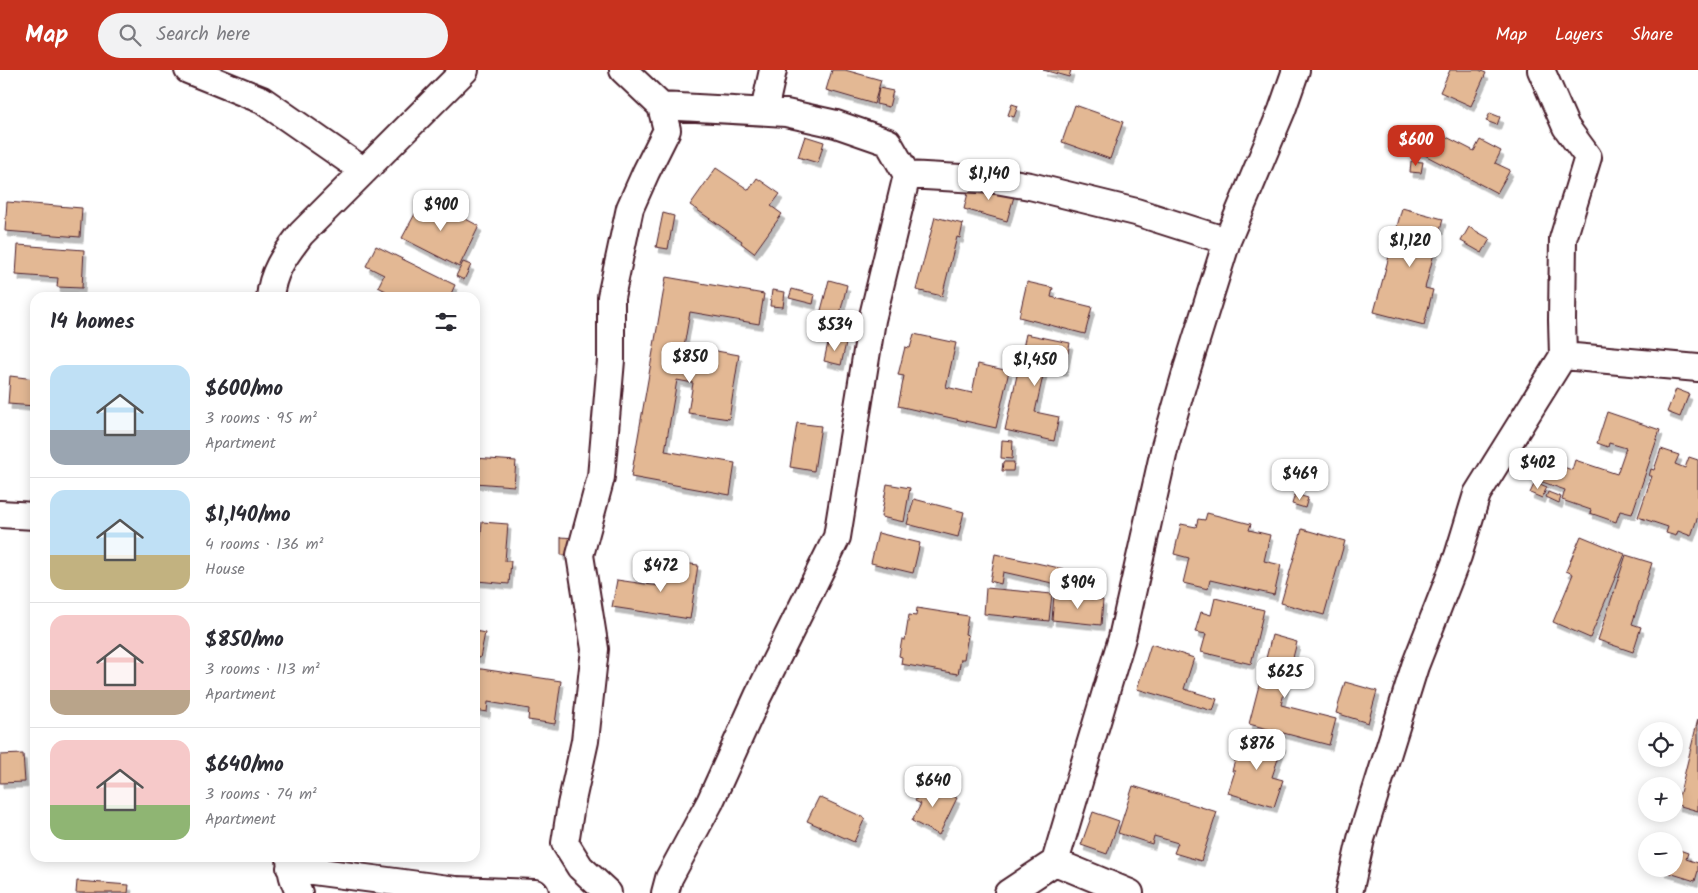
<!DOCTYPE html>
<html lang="en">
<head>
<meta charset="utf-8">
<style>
  :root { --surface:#fff; --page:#f2f2f3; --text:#2b2b33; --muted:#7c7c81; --line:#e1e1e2; --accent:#c8321e }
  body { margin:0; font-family:Kalam,sans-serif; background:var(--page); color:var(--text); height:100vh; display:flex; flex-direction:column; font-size:19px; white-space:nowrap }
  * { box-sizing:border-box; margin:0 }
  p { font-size:16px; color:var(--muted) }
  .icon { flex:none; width:28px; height:28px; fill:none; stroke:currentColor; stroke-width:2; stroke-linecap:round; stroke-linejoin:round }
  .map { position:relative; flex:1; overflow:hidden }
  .panel { position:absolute; left:30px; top:222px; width:450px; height:570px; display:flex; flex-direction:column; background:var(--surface); border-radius:15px; box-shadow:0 2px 12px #0003 }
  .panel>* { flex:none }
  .tools { position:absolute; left:1638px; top:652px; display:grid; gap:10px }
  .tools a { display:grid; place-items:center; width:45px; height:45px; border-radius:50%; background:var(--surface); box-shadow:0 2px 12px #0003; font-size:25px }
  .price { position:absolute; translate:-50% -42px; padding:0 11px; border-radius:10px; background:#fff; color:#222; font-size:16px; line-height:32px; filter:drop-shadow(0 1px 2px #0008) }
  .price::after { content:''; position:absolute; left:50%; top:30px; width:15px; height:11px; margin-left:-8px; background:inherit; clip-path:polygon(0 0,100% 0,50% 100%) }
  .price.active { background:var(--accent); color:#fff }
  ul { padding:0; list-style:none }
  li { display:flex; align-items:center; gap:15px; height:125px; padding:0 20px }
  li+li { border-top:1px solid var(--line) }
  li span { display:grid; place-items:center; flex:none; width:140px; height:100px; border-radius:15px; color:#555 }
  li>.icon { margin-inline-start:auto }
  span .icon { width:60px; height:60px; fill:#fffc; stroke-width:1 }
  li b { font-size:21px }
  h2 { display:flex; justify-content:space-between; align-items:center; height:60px; padding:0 20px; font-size:21px }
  header { display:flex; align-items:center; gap:30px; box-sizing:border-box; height:70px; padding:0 25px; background:var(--accent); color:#fff }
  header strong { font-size:24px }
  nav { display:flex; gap:28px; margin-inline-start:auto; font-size:18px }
  .search { width:350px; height:45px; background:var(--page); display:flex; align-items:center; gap:12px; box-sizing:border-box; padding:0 18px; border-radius:28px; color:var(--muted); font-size:19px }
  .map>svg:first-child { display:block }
  .building { fill:#e3b894; stroke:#4a1f2b; filter:url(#shadow) }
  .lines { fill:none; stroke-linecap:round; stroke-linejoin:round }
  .street-casing { stroke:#4a1f2b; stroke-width:30 }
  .street { stroke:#fff; stroke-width:26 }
</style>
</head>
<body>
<header>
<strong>Map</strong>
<div class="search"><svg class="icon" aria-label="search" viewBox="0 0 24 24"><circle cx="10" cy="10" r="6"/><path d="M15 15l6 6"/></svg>Search here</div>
<nav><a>Map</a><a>Layers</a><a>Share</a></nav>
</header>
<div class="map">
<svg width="1698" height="823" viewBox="0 0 1698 823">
  <defs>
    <filter id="shadow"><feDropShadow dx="3" dy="5.5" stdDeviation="0" flood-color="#0004"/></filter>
  </defs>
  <rect width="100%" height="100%" fill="#fff"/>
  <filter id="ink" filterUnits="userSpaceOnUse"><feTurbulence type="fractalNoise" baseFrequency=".02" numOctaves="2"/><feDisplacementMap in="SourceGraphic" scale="10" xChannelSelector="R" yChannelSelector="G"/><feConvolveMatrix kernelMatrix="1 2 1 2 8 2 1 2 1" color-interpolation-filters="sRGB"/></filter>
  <g filter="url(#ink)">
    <path class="building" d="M832,0H845L881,10L874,34L826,20Z
      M1043,0H1071L1069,7Z
      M1450,0H1479L1486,3L1471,36L1440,22Z
      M879,18L893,21L889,37L876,34Z
      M1012,34L1018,36L1014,47L1008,45Z
      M1075,35L1123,52L1110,89L1062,72Z
      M1490,43L1500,47L1497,55L1486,51Z
      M1429,58L1474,81L1480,70L1501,81L1495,93L1510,100L1497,123L1417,81Z
      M805,66L824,72L818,93L798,87Z
      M1411,91L1423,92L1421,103L1410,102Z
      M716,98L749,120L757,108L780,124L771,136L782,144L754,183L741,173L742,171L690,135Z
      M971,111L1015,123L1007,151L964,139Z
      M424,127L479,156L459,197L402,168Z
      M7,132L82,138L80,167L5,161Z
      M1402,138L1443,149L1425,218L1433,220L1424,255L1374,242Z
      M663,143L674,146L668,179L656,177Z
      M935,147L963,154L960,168L957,167L942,226L916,220Z
      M1469,157L1490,169L1482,183L1461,171Z
      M18,175L84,180L82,218L57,217L58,208L16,205Z
      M376,176L455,215L450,226L453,228H382L386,221L378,217L384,205L366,196Z
      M463,192L471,195L464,210L456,206Z
      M666,207L764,224L759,254L690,242L681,294L690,296L694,277L739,285L729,349L688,343L693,313L677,310L665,381L735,393L730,425L631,407Z
      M829,210L847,215L838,252L819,248Z
      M1027,212L1053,218L1051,227L1092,237L1085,264L1019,247Z
      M792,219L815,225L813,234L789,228Z
      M772,220L785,222L783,237L770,236Z
      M914,264L956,273L946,317L972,323L978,294L1009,301L996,358L898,336L904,306L898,305L905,277L910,278Z
      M1026,264L1070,273L1064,301L1045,297L1035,342L1059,347L1054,371L1005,360Z
      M829,268L846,273L841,295L824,291Z
      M10,306L35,309V336L8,334Z
      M1676,319L1689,324L1680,347L1667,342Z
      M1607,342L1660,360L1632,444L1620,441L1616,452L1590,443L1591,440L1562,430L1565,420L1537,410L1543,390L1572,400L1575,390L1617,404L1626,378L1609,373L1608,377L1597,373Z
      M797,353L821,356L814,401L790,397Z
      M1002,370L1013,371L1012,389L1001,388Z
      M1661,379L1679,385L1675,394L1685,398L1689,387L1698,390V446L1691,466L1678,461L1676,466L1666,463L1668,457L1638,447L1652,406H1649L1651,399L1654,400Z
      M475,388L516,391L514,416L475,413Z
      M1003,392H1014L1013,401H1002Z
      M1535,412L1547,417L1542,428L1530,423Z
      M887,414L910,418L904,452L881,447Z
      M1548,422L1561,427L1559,433L1546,427Z
      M1295,424L1308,428L1305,438L1292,434Z
      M914,429L964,442L958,467L907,454Z
      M1207,443L1251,454L1249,460L1270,465L1264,491L1281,495L1274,525L1210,510L1208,519L1183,513L1189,488L1174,484L1181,454L1196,457L1198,449L1205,450Z
      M482,452L508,454L505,491H511L509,514L477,511Z
      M1302,459L1345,471L1324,545L1281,533Z
      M878,463L920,473L913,503L871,493Z
      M1581,466L1625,484L1590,568L1553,552L1573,504L1566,501Z
      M561,467L575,468L574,485H561Z
      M995,484L1064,499L1061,515L1003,502L1001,514L990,511Z
      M1626,485L1652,493L1632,554L1641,557L1633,582L1598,570Z
      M670,491L698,495L690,549L612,537L617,510L666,517Z
      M986,518L1052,524L1049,551L984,544Z
      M1054,525L1103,530L1101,555L1052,550Z
      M1215,528L1264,540L1251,594L1201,582L1206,564L1195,562L1201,542L1211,545Z
      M917,538L968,546L965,564L968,565L964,589H961L958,604L901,594L902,587L899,586L902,569L905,570L909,545L916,546Z
      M475,561L485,563L480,588L475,587Z
      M1272,565L1297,572L1281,635L1336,649L1329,675L1249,654Z
      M1151,574L1194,588L1184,619L1217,629L1213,641L1137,619Z
      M475,598L561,611L555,654L528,650L529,639L488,632L487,642L475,640Z
      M1345,612L1377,621L1368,653L1336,643Z
      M1698,649V741L1677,735Z
      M1247,663L1283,674L1272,707L1283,710L1274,737L1228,723L1235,701H1232L1238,680L1241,681Z
      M23,684L25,712L0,713V685Z
      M925,713L957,728L939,765L912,751L921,734L915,731Z
      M1133,716L1217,742L1201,791L1174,783L1178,773L1154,766L1152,774L1118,763Z
      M819,727L865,748L854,772L807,751Z
      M1093,742L1119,751L1107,784L1081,775Z
      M1674,778L1688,783L1686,789L1698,793V801L1695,811L1663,801L1664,799H1674Z
      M77,811L129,815L128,823H76Z"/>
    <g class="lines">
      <g class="street-casing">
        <path id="street" d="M188,0L262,30L364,101
          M661,36L786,43L836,54L888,72L907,105L872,250L837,467L758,626L710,732L669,808L665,823
          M764,41L773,0
          M907,105L996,110L1030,116L1136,142L1227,171L1187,299L1165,376L1122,568L1055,792
          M1227,171L1282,40L1296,0
          M270,228C272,201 286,184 301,164L465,0
          M1563,286L1698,298
          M0,444L35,446
          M290,788C290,801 294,811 299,823
          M290,798L456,820L535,823
          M608,823L580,797L565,773L571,735L585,671L595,579L580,485L601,407L611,290V227L630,138L646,102L667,60L661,36L623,0
          M1008,823L1055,792L1130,823
          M1349,823L1361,769L1415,596L1458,486L1477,424L1563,286L1562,250L1563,169L1588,87L1566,57L1541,0"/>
      </g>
      <use href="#street" class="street"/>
    </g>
  </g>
</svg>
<div class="tools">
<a><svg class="icon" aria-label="locate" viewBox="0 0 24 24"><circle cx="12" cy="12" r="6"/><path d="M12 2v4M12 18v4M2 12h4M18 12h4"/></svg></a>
<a>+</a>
<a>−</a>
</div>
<b class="price active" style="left:1416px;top:97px">$600</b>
<b class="price" style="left:989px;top:131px">$1,140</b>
<b class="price" style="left:441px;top:162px">$900</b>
<b class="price" style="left:1410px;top:198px">$1,120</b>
<b class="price" style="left:835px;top:282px">$534</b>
<b class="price" style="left:690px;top:314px">$850</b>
<b class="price" style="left:1035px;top:317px">$1,450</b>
<b class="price" style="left:1538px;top:420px">$402</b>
<b class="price" style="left:1300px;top:431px">$469</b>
<b class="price" style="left:661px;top:523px">$472</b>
<b class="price" style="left:1078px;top:540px">$904</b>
<b class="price" style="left:1285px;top:629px">$625</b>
<b class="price" style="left:1257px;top:701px">$876</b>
<b class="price" style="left:933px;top:738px">$640</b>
<section class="panel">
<h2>14 homes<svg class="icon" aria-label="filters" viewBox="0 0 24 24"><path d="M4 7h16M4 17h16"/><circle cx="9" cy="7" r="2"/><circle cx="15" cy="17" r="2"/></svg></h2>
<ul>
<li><span style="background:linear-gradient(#bfe0f5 65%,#9aa5b1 0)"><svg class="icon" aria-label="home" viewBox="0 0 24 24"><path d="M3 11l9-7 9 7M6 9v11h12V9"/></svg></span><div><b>$600/mo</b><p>3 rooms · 95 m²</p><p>Apartment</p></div></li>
<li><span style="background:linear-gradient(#bfe0f5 65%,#c2b280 0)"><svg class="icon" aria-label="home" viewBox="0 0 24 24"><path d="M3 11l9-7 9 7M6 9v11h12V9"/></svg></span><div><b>$1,140/mo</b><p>4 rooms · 136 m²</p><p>House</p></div></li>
<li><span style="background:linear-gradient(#f6c9c9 75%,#b9a48a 0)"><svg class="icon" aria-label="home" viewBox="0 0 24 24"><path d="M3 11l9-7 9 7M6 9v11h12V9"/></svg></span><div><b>$850/mo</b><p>3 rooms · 113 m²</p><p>Apartment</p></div></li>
<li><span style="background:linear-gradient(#f6c9c9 65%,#8fb573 0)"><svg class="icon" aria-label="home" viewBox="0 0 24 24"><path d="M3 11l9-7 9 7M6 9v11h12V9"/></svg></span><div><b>$640/mo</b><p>3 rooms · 74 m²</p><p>Apartment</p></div></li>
</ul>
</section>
</div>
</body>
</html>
